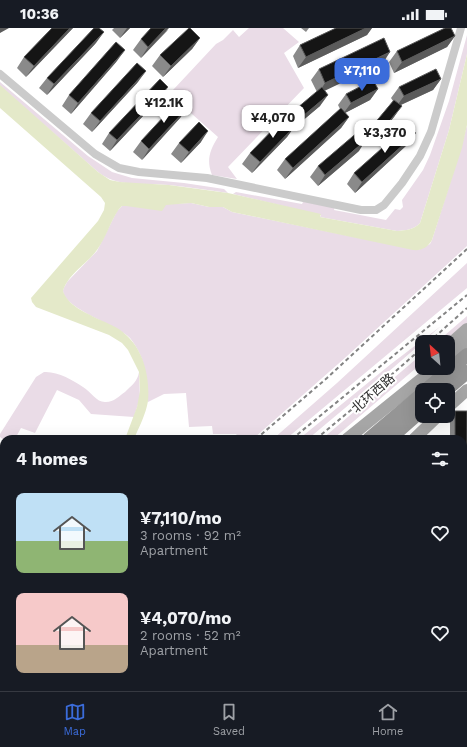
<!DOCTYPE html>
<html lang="en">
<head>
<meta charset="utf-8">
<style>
  :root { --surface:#171b24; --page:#242831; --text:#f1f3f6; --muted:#9ea1a6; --line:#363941; --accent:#3b6cda }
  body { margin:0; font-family:"Work Sans","Noto Sans SC",sans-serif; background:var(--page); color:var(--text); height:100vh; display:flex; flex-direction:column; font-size:15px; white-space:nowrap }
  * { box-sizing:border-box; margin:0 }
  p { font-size:13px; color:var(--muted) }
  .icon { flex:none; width:22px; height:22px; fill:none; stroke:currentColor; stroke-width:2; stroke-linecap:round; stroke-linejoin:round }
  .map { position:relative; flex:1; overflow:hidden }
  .sheet { position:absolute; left:0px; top:407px; width:467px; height:256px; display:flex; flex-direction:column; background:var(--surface); border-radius:12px 12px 0 0; box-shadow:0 4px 16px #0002 }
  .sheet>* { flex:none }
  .needle { width:26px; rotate:333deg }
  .tools { position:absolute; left:415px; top:307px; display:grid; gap:8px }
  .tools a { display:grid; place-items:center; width:40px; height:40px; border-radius:8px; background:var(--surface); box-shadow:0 4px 16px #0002; font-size:20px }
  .price { position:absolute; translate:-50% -34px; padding:0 9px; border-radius:8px; background:#fff; color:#222; font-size:13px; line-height:26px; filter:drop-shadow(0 1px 2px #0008) }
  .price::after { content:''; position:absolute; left:50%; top:24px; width:12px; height:9px; margin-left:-6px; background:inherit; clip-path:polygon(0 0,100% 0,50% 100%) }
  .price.active { background:var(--accent); color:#fff }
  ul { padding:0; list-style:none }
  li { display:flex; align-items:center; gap:12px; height:100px; padding:0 16px }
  li span { display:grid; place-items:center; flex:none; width:112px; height:80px; border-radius:8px; color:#555 }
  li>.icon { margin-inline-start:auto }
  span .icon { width:48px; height:48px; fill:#fffc; stroke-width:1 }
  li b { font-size:17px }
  h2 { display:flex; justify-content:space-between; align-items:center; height:48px; padding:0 16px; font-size:17px }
  .status { display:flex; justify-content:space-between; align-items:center; height:28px; padding:0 20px; background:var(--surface); direction:ltr }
  .status svg { height:11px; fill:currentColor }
  .tab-bar { display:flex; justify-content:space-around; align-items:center; height:56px; border-top:1px solid var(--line); background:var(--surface); font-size:11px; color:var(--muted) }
  .tab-bar a { display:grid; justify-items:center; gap:2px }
  .tab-bar .active { color:var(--accent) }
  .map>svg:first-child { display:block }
  .green { fill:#eadce7 }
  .water { fill:#e4e9c9 }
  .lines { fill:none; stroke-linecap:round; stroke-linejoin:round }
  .street { stroke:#cbcbcb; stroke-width:8 }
  .secondary { stroke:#b8b8b8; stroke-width:11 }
  .primary { stroke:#a6a6a6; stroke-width:12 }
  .highway { stroke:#959595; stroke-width:14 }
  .rail { stroke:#838383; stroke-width:2; stroke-dasharray:4 3; stroke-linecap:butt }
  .wall { fill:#8a8a8a }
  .shaded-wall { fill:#5b5b5b }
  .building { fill:#151515; stroke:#5b5b5b }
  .labels { text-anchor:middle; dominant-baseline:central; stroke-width:4; stroke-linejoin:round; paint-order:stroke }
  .street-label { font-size:13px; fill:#2e2e2e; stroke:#fff }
</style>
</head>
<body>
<div class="status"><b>10:36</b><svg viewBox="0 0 49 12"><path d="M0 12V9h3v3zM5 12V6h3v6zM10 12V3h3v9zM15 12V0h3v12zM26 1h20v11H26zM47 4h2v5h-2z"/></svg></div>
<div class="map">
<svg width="467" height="663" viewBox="0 0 467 663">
  <rect width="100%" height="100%" fill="#fff"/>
  <path class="green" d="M249,0H283L299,14L284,25L304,60L228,139L237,151L212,147C206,132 210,122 218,109L175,71L173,62L216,16L223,12L233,2L239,9Z
    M467,7V26L449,102L420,195C414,202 406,202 397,203L320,189L321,187L233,166L236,164L302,176L304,172L335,178L334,182L386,192L395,181L400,182L403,179L402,172L423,142L430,127L449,73Z
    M0,54L88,128L112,144L132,150L184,155L224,161L228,165C208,162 189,159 169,157C145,155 118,160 98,144L0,58Z
    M467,97V218L346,329L253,411H240L236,406H213L212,398L189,399L186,365L164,366L148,374C147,350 146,330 130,310C118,297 64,281 63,263C63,260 66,257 67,254L97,223L117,183L122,178L191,175L209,179H223L232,184L418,222L430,216L432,212L461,120Z
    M467,235V260L286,411H273L337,355Z
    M467,288V297L447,314H437Z
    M441,298L394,339L308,411H299L391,336Z
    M422,326V335L333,411H322Z
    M44,344C57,343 73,352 83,359C91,364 97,375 106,374C114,374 119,368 125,364C131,358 138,353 139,344L140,370L134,389L91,386L79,372L57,362L35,405L21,400L15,411H4V412L0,409V406L36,349Z
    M4,502V615L0,619V599L2,598L0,592V503Z"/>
  <path class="water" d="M467,26V97L462,120L432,212C428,219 422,223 413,222L232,184L223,179H209L191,175L166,177L162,183L126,178H122L119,181C110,194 106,210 97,222C87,236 68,246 63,263C68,278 85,284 98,291C107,295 118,299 125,306C144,322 150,350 148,373C146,386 139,399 134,411H125L137,379L140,363L139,344L128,322L122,315L109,307L36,279L32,274L31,270L98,193L104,182L105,175L101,169L0,80V57L98,144L110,152L120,154L169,157L228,165L321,186L320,189L397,203C406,202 414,202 420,195L449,102Z"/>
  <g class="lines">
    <path class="street" d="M0,46L95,126L119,140L139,144L207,150L361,182H376L384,177L402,155L420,128L431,104L461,0
      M463,553L467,554
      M395,663L396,659"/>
    <path class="secondary" d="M0,420L4,423
      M0,471H4
      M463,499H467"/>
    <path class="primary" d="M448,318L467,301
      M448,329L467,313
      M448,379L467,362
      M347,411L435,340
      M414,411L438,388
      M42,663L47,659
      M110,663L116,659"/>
    <path class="highway" d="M426,362L467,327
      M446,362L467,344
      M369,411L422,366
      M389,411L422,382
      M60,663L66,659
      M83,663L89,659"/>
    <path class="rail" d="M429,314L467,280
      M256,411L327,350L467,221
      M292,411L467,267
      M316,411L357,377L422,320
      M0,603L4,600
      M0,649L4,646
      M0,660L4,657"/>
  </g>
  <path class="wall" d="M52,0H73L26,49L17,40L24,29Z
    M114,0H130L120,10L112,2Z
    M301,0H309L306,4Z
    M336,0H372L367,7L298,40L293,28L300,17Z
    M168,2L141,30L133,22L141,11Z
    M455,8L447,19L394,45L389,34L397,23Z
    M200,10L192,21L163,49L152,38L160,27Z
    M96,15L47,67L39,60L47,50Z
    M117,33L71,86L62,78L69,67Z
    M383,35L324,62L320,78L295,99H294L287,109L252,145L242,136L250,125L289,91L296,81L317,64L311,52L319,41Z
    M441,51L433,62L401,77L394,89L374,114L366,107L374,96L393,73L391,70L399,59Z
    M138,54L92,104L83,96L91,85Z
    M168,59L160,70L110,123L102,116L109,105Z
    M378,61L370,72L345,85L349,89L341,100L285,151L277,142L285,131L340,81L338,77L346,66Z
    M188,79L180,90L142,132L133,124L141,113Z
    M416,105L408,116L355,165L347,156L354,145Z
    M201,114L181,135L171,126L179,115Z
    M359,123L318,158L310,149L318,138Z
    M455,383H467V430H463V411H450V391Z
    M227,659H251L247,663H223Z"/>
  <path class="shaded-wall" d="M0,0H9L0,5Z
    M70,0H73L26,49L34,38Z
    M127,0H130L120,10Z
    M166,0H169L141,30L148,19Z
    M366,0H372L367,7L298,40L306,29Z
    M104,4L96,15L47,67L54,56Z
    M455,8L447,19L394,45L402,34Z
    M200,10L192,21L163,49L171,38Z
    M125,22L117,33L71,86L78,75Z
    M390,24L383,35L318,66L325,55Z
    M146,43L138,54L92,104L100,93Z
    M441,51L433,62L396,79L404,68Z
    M168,59L160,70L110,123L117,112Z
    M378,61L370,72L343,86L351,75Z
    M328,67L320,78L295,99L303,88Z
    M402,78L394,89L374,114L381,103Z
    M188,79L180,90L142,132L149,121Z
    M349,89L341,100L285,151L293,140Z
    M295,98L287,109L252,145L260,134Z
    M208,103L201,114L181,135L189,124Z
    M416,105L408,116L355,165L362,154Z
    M366,112L359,123L318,158L325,147Z
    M463,422H467V430H463Z
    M199,659H200L197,663H194Z
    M334,659H339L335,663H325Z"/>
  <path class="building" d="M52,0H70L34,38L24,29Z
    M94,0H99L104,4L54,56L47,50Z
    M151,0H166L148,19L141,11Z
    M189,0H190L200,10L171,38L160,27Z
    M336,0H366L306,29L300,17Z
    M445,0H451L455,8L402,34L397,23Z
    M384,10L390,24L325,55L319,41Z
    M116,14L125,22L78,75L69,67Z
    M137,35L146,43L100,93L91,85Z
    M436,41L441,51L404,68L399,59Z
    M160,51L168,59L117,112L109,105Z
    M373,52L378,61L351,75L346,66Z
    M322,59L328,67L303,88L296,81Z
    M180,71L188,79L149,121L141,113Z
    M394,72L402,78L381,103L374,96Z
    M341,80L349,89L293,140L285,131Z
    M286,88L295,98L260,134L250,125Z
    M199,94L208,103L189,124L179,115Z
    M408,97L416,105L362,154L354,145Z
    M359,103L366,112L325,147L318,138Z
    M455,383H467V422H463V411H455Z
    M178,659H199L194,663H173Z
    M227,659H243L245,661L244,663H223Z
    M300,659H334L325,663H292Z
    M405,659L438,661V663H404Z"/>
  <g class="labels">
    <g class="street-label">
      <text transform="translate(373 365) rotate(-41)">北环西路</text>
    </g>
  </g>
</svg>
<div class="tools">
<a><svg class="needle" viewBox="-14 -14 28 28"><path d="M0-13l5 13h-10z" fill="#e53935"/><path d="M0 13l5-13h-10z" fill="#9ea1a6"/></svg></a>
<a><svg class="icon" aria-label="locate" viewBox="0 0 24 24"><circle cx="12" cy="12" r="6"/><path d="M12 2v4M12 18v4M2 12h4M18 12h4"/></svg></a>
</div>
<b class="price active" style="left:362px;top:64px">¥7,110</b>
<b class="price" style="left:164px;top:96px">¥12.1K</b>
<b class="price" style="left:273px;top:111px">¥4,070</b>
<b class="price" style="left:385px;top:126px">¥3,370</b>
<section class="sheet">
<h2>4 homes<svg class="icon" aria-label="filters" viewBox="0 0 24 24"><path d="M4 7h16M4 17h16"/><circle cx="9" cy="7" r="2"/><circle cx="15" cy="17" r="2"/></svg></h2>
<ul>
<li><span style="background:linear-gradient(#bfe0f5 60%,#8fb573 0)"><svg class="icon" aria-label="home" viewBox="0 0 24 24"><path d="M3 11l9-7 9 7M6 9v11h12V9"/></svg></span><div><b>¥7,110/mo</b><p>3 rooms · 92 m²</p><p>Apartment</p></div><svg class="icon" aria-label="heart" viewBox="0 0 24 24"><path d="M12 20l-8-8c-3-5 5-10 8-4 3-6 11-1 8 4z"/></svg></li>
<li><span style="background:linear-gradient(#f6c9c9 65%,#b9a48a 0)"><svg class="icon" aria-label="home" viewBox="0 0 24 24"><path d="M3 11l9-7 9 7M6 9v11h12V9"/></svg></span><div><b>¥4,070/mo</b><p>2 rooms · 52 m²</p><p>Apartment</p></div><svg class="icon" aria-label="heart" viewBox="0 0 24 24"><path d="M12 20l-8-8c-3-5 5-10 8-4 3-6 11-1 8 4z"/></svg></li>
</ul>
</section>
</div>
<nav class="tab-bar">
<a class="active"><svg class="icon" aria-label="map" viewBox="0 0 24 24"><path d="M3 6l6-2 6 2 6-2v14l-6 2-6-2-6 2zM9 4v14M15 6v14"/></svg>Map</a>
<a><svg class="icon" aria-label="saved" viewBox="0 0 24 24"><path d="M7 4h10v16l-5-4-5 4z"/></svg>Saved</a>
<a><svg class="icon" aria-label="home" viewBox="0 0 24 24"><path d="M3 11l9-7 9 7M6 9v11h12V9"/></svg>Home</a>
</nav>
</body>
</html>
